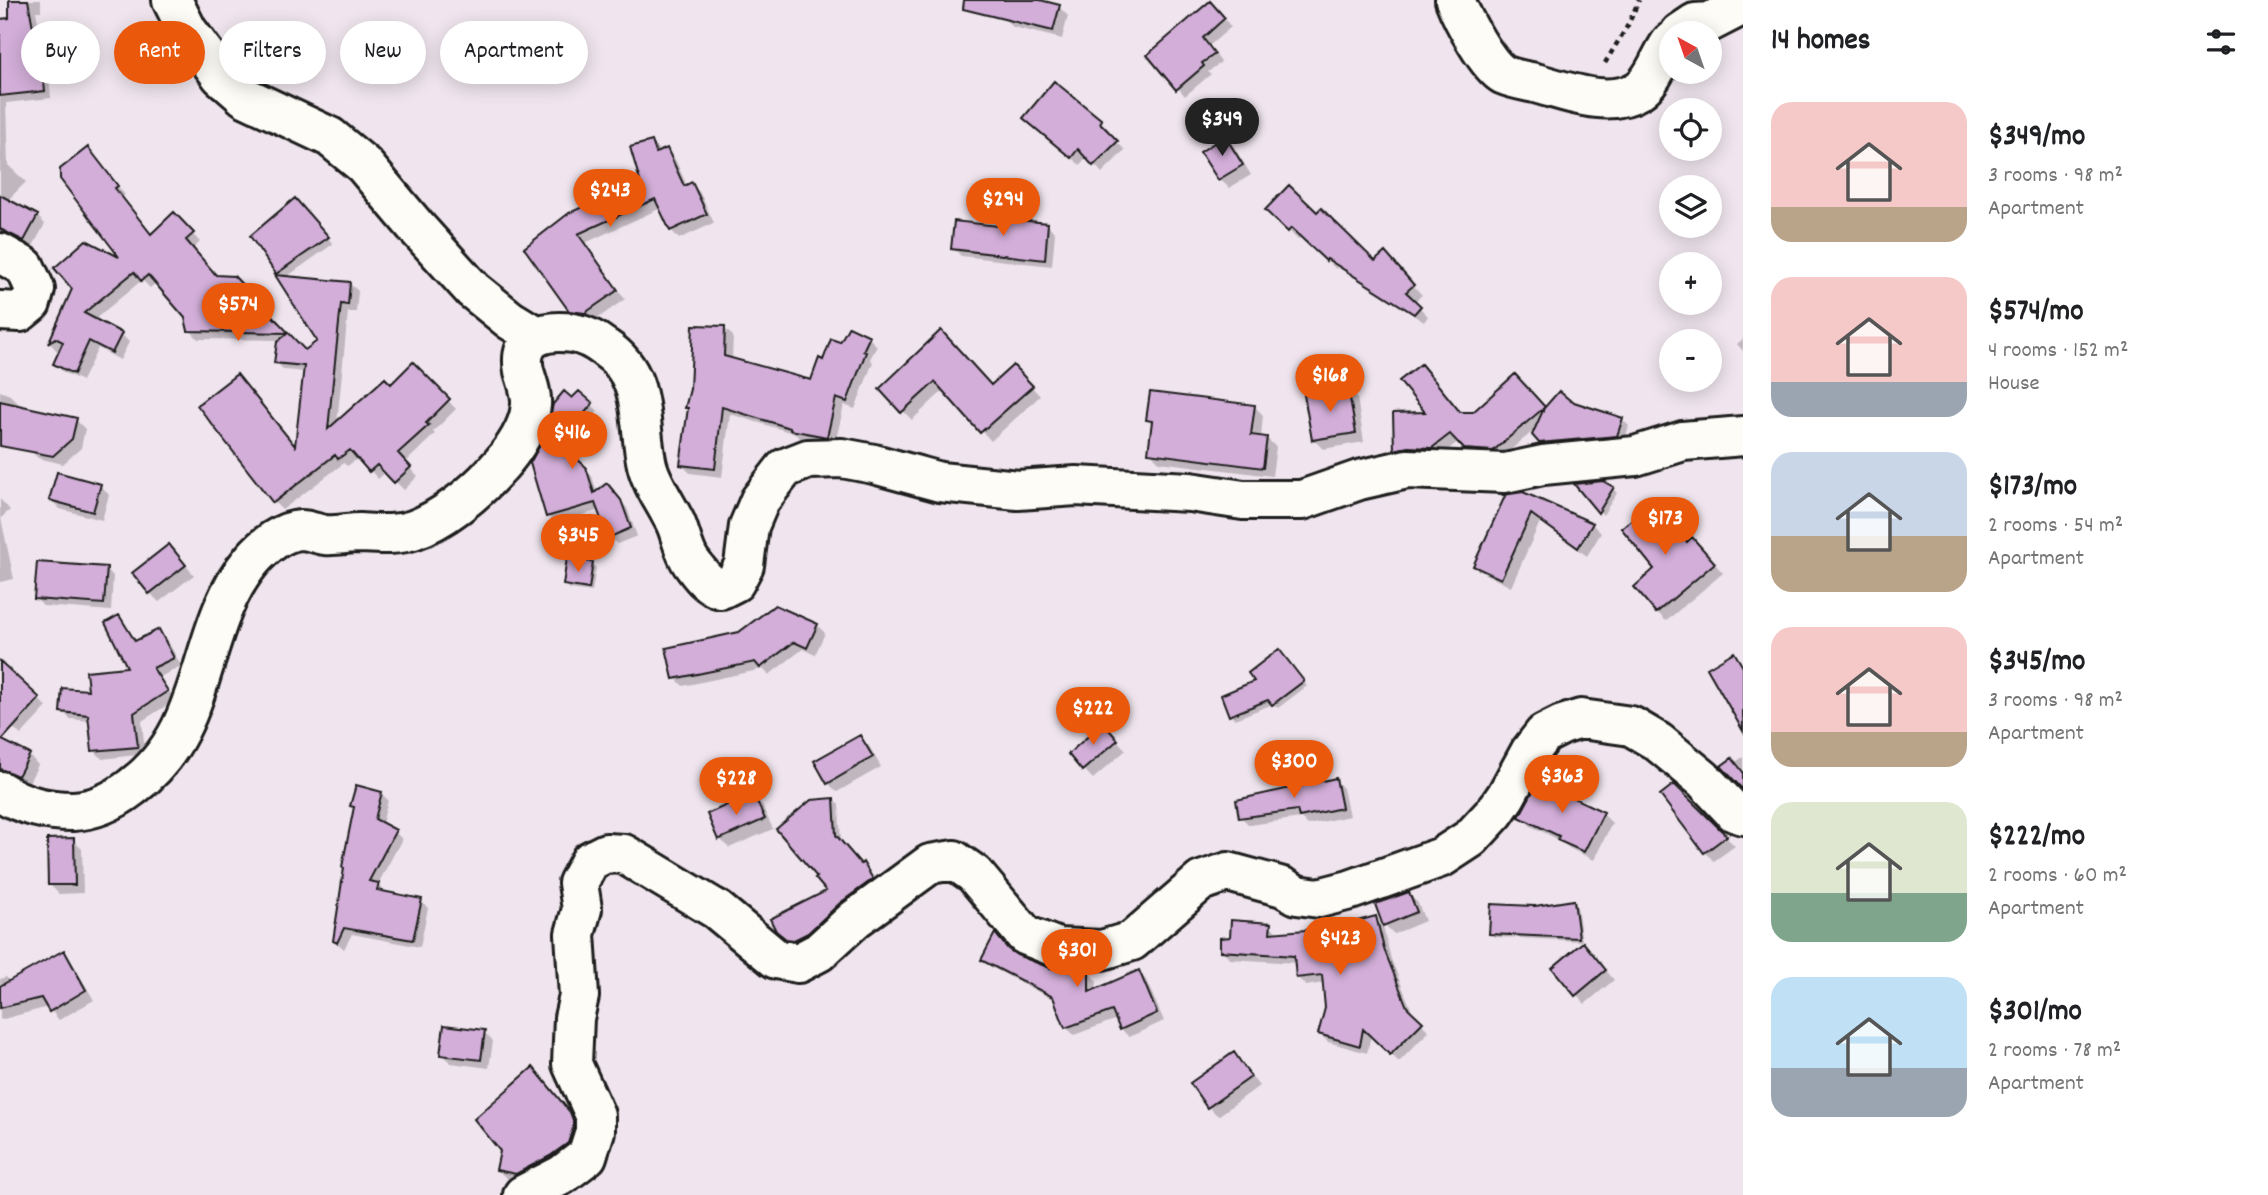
<!DOCTYPE html>
<html lang="en">
<head>
<meta charset="utf-8">
<style>
  :root { --surface:#fff; --page:#f2f2f2; --text:#202124; --muted:#757577; --accent:#ea580c }
  body { margin:0; font-family:Dekko,sans-serif; background:var(--page); color:var(--text); height:100vh; display:flex; flex-direction:column; font-size:26px; white-space:nowrap }
  * { box-sizing:border-box; margin:0 }
  p { font-size:23px; color:var(--muted) }
  .icon { flex:none; width:38px; height:38px; fill:none; stroke:currentColor; stroke-width:2; stroke-linecap:round; stroke-linejoin:round }
  .map { position:relative; flex:1; overflow:hidden }
  .panel { display:flex; flex-direction:column; background:var(--surface); width:525px }
  .panel>* { flex:none }
  .top-card { position:absolute; left:21px; top:21px; width:665px; height:63px; display:flex; gap:14px }
  .needle { width:46px; rotate:320deg }
  .controls { position:absolute; left:1659px; top:21px; display:grid; gap:14px }
  .controls a { display:grid; place-items:center; width:63px; height:63px; border-radius:50%; background:var(--surface); box-shadow:0 4px 18px #0003; font-size:35px }
  .price { position:absolute; translate:-50% -60px; padding:0 16px; border-radius:24px; background:var(--accent); color:#fff; font-size:23px; line-height:46px; filter:drop-shadow(0 2px 4px #0008) }
  .price::after { content:''; position:absolute; left:50%; top:42px; width:21px; height:16px; margin-left:-10px; background:inherit; clip-path:polygon(0 0,100% 0,50% 100%) }
  .price.current { background:#222; color:#fff }
  ul { padding:0; list-style:none }
  li { display:flex; align-items:center; gap:21px; height:175px; padding:0 28px }
  li span { display:grid; place-items:center; flex:none; width:196px; height:140px; border-radius:21px; color:#555 }
  li>.icon { margin-inline-start:auto }
  span .icon { width:84px; height:84px; fill:#fffc; stroke-width:1 }
  li b { font-size:30px }
  h2 { display:flex; justify-content:space-between; align-items:center; height:84px; padding:0 28px; font-size:30px }
  .tag { padding:0 24px; border-radius:32px; background:var(--surface); box-shadow:0 4px 18px #0003; font-size:24px; line-height:63px }
  .tag.current { background:var(--accent); color:#fff }
  main { display:flex; flex:1; min-height:0 }
  .map>svg:first-child { display:block }
  .shadow { fill:#0003 }
  .building { fill:#d2aed8; stroke:#1c1c1c; stroke-width:2 }
  .lines { fill:none; stroke-linecap:round; stroke-linejoin:round }
  .minor-casing { stroke:#1c1c1c; stroke-width:44 }
  .path { stroke:#1c1c1c; stroke-width:4.5; stroke-dasharray:5 5; stroke-linecap:butt }
  .minor { stroke:#fdfcf7; stroke-width:38 }
</style>
</head>
<body>
<main>
<div class="map">
<svg width="1743" height="1195" viewBox="0 0 1743 1195">
  <rect width="100%" height="100%" fill="#f0e5ee"/>
  <filter id="ink" filterUnits="userSpaceOnUse"><feTurbulence type="fractalNoise" baseFrequency=".0143" numOctaves="2"/><feDisplacementMap in="SourceGraphic" scale="14" xChannelSelector="R" yChannelSelector="G"/><feConvolveMatrix kernelMatrix="1 2 1 2 8 2 1 2 1" color-interpolation-filters="sRGB"/></filter>
  <g filter="url(#ink)">
    <path class="shadow" d="M10,0H41V11H36L47,73L49,75L51,98L6,103L8,165L26,182L7,201L37,216L45,224L32,248L9,236L0,240V67L11,27Z
      M1008,0H1033L1059,7L1068,16L1062,39L1013,27L1003,18Z
      M1218,11L1231,27L1209,46L1221,62L1208,72L1211,74L1185,96L1150,55Z
      M1101,121L1109,130L1107,132L1125,150L1102,173L1087,156L1080,165L1034,127Z
      M1225,138L1234,147L1251,175L1229,188L1220,179L1202,152Z
      M652,143L660,151L667,150L675,159L687,186L692,184L700,193L714,223L679,239L671,230L661,208L585,243L625,299L594,321L580,319L571,310L526,249L642,182Z
      M88,150L125,195L122,197L152,235L174,214L200,242L193,249L217,277H234L305,352L319,341L277,273L301,206L333,244L285,278L349,283L358,291L356,312H348L337,424L391,386L413,364L456,409L433,432L435,434L405,463L418,476L404,490L386,472L378,479L359,458L347,466L344,463L282,510L274,502L296,448L305,372L284,370L276,362L282,340L198,339L190,330L187,317L157,282L150,288L142,280L94,320L121,334L129,342L120,360L98,348L82,381L63,372L55,364L63,346L57,351L50,343L74,288L125,262L58,173Z
      M1277,219L1375,263L1394,264L1422,295L1414,302L1428,316L1424,322L1337,267L1336,269L1302,236L1298,240Z
      M1048,225L1055,233L1052,266L961,256L953,248L999,228Z
      M724,328L733,336L732,360L812,382L824,362L841,345L850,328L869,338L877,346L870,359L873,362L855,409L844,405L835,444L800,438L796,434L730,414L722,477L690,473L682,465L689,410L687,407Z
      M941,333L991,387L1022,376L1040,396L991,441L944,390L912,420L881,389Z
      M1743,339V351L1737,344Z
      M1523,384L1546,410L1570,403L1622,419L1629,426L1624,442L1548,449L1540,442L1538,427L1501,458L1473,457L1459,441L1441,455L1403,457L1395,449L1461,414H1474Z
      M1348,389L1357,398L1364,442L1323,449L1313,439Z
      M0,391L10,395L19,404L18,407L76,420L85,429L81,448L63,464L38,458L29,449L0,436Z
      M573,401L591,404L598,411L566,451L592,476L597,493L613,492L627,508L637,536L617,544L610,537L600,510L555,523L548,516L532,463Z
      M1254,406L1263,415L1261,438H1266L1276,447L1272,476L1159,462L1150,452L1154,425L1148,420Z
      M100,485L109,495L102,520L60,509L51,500Z
      M1577,485L1613,489L1617,493L1603,515Z
      M1507,496L1592,524L1601,533L1587,556L1540,522L1511,587L1485,574L1476,565Z
      M0,499L10,510L1,518L14,579L0,582Z
      M1688,543L1701,548L1723,573L1666,621L1657,612Z
      M169,546L194,575L159,602L150,593Z
      M592,564L596,568L592,592L569,589L565,585Z
      M106,568L113,576L111,611L43,606L36,599Z
      M118,617L137,642L159,631L167,639L181,666L160,677L175,700L142,721L145,754L102,759L94,750L91,721L70,719L62,711L130,668Z
      M817,625L825,633L815,655L803,649L769,675L763,669L683,686L675,678Z
      M1283,655L1307,686L1278,708L1273,704L1235,719L1231,715L1257,682Z
      M0,664L47,707L21,735L0,716Z
      M1112,735L1126,750L1093,779L1070,755Z
      M860,737L869,746L881,767L837,792L828,783Z
      M0,741L29,755L38,765L28,784L0,778Z
      M1743,757V787L1734,763Z
      M1335,780L1343,788L1349,816L1308,825L1301,818L1249,825L1241,817Z
      M1674,786L1735,846L1714,861L1705,852Z
      M1565,792L1573,800L1603,814L1612,823L1594,860L1569,848L1561,841L1531,826L1522,817Z
      M381,793L388,800L382,824L395,832L402,839L378,884L385,893L421,901L428,908L420,947L352,934L344,949L335,941L356,809L352,806Z
      M753,795L762,805L773,829L729,848L720,839Z
      M834,800L839,805L841,842L868,870L877,885L800,945L793,943L784,936L828,891Z
      M73,840L82,849L83,893L59,894L50,885Z
      M1408,894L1418,903L1425,921L1394,934L1385,925Z
      M1573,901L1577,906L1582,941L1495,937L1491,933Z
      M1375,918L1383,926L1391,959L1414,1016L1429,1031L1399,1062L1371,1035L1367,1053L1328,1042L1320,1034L1327,1008L1324,983L1306,986L1298,978L1296,963L1230,959L1222,950L1231,938L1270,925L1278,933L1331,929Z
      M63,953L72,962L94,1000L59,1020L48,1007L0,1020V979L6,977L11,982Z
      M1011,953L1050,970L1089,973L1097,981L1096,990L1138,972L1146,980L1164,1021L1129,1037L1121,1029L1117,1019L1074,1035L1066,1027L1056,1001L991,967L983,960Z
      M1592,953L1614,980L1585,1004L1576,994Z
      M484,1032L493,1041L489,1068L451,1063L442,1054Z
      M1234,1054L1259,1086L1218,1116L1209,1107Z
      M541,1077L577,1122L576,1151L525,1182L506,1178L498,1170Z"/>
    <path class="building" d="M9,0H28L40,66H42L45,91L0,96V19L9,18Z
      M964,0H1040L1060,5L1053,31L963,9Z
      M1210,1L1225,18L1203,38L1215,54L1202,63L1204,66L1176,90L1147,55Z
      M1054,81L1102,120L1100,123L1118,141L1093,166L1078,149L1071,158L1023,118Z
      M1225,136L1243,165L1218,180L1200,152Z
      M652,141L656,153L667,148L684,186L692,182L707,214L670,231L655,199L578,234L618,290L585,313L569,311L524,248L569,213L640,181L630,147Z
      M88,147L118,186L115,188L151,234L174,212L194,233L186,240L216,275L234,276L305,350L317,341L275,275L350,282L348,305L341,304L328,429L385,378L391,384L413,362L450,399L426,423L429,425L398,453L411,467L394,483L377,465L369,472L350,450L338,459L335,455L273,503L197,405L237,374L295,446L304,366L274,363L277,342L288,333L188,331L185,318L148,275L141,281L134,272L84,313L122,333L112,353L89,341L74,374L53,364L63,342L55,338L48,344L72,289L54,268L86,240L119,257L60,179V169Z
      M1289,185L1317,212L1321,208L1375,261L1385,252L1414,285L1406,292L1421,306L1414,314L1327,259L1326,261L1291,228L1288,232L1265,210Z
      M0,195L38,215L24,241L0,229Z
      M295,198L329,237L276,274L250,236Z
      M999,218L1048,223L1045,260L951,249L954,221L998,226Z
      M693,325L725,326L724,356L811,380L819,358L823,360L831,339L840,342L849,326L870,336L863,351L866,352L847,402L836,398L827,437L790,430V428L722,407L715,469L680,465L688,408H685L690,389Z
      M941,330L991,385L1013,365L1033,386L980,433L935,382L901,413L879,389Z
      M1421,364L1460,412H1473L1515,374L1545,407L1493,451L1464,449L1450,434L1432,448L1408,447L1394,450L1393,413L1425,412L1399,381Z
      M1348,387L1356,433L1312,440L1304,395Z
      M564,391L572,398L579,391L593,403L560,443L586,467L594,493L607,483L621,500L631,528L608,538L595,503L546,517L530,463L547,432L553,404Z
      M1559,391L1571,401L1623,418L1617,436L1539,443L1532,435L1544,408Z
      M1150,392L1255,405L1251,435L1267,437L1263,468L1148,453L1152,421L1146,420Z
      M0,401L77,418L72,439L53,456L0,446Z
      M57,472L101,484L93,512L49,500Z
      M1603,481L1614,487L1598,513L1574,484Z
      M1523,492L1593,523L1578,548L1531,514L1501,579L1473,566L1505,496L1503,495Z
      M1655,502L1687,542L1692,537L1715,563L1656,613L1634,587L1654,569L1621,528Z
      M169,544L186,565L149,594L132,573Z
      M567,558L593,562L589,589L563,585Z
      M37,562L107,567L104,604L34,599Z
      M775,605L818,624L807,648L794,642L760,668L755,662L673,679L666,648L739,632Z
      M119,615L135,641L159,629L174,658L153,668L168,691L134,713L138,747L92,751L88,715L60,712L62,688L88,690L86,671L127,667L105,623Z
      M1279,649L1304,681L1272,705L1268,700L1229,716L1221,695L1254,681L1248,673Z
      M1734,652L1743,667V731L1707,668Z
      M0,661L40,698L2,740L30,754L18,776L0,769Z
      M1103,723L1118,740L1082,771L1068,754Z
      M860,735L873,757L827,784L814,761Z
      M1732,758L1743,772V790L1721,766Z
      M1336,778L1342,808L1299,817L1297,810L1239,818L1236,800Z
      M1540,778L1566,790L1565,794L1604,812L1584,852L1557,840L1559,836L1519,817Z
      M1674,784L1727,836L1704,853L1660,795Z
      M356,785L382,792L375,819L396,830L369,881L379,883L377,890L422,899L413,940L344,928L337,943L333,941L344,868L342,867L354,807L350,806Z
      M753,793L765,819L718,840L707,814Z
      M834,798L836,835L861,864L863,862L873,879L840,903L808,933L794,940L786,939L776,931L770,919L826,891L815,878L817,877L776,829L811,800Z
      M74,838L75,885H48L47,839Z
      M1409,892L1417,912L1383,926L1375,904Z
      M1574,900L1579,938L1489,934L1491,904L1535,906Z
      M1376,916L1384,949L1407,1007L1423,1022L1390,1055L1363,1029L1360,1046L1318,1034L1325,1008L1322,975L1296,978L1294,956L1220,951V938L1230,937L1231,920L1271,923L1270,933L1331,928Z
      M995,933L1008,949L1017,955L1050,968L1089,971V992L1139,970L1157,1013L1120,1030L1112,1011L1065,1028L1053,997L981,960Z
      M1583,942L1606,970L1575,996L1552,968Z
      M64,950L86,990L49,1012L41,998L0,1008V986Z
      M444,1025L485,1030L481,1060L440,1055Z
      M1234,1052L1251,1077L1207,1108L1190,1083Z
      M533,1067L570,1112L573,1120V1128L568,1143L550,1156L516,1174L496,1170L500,1151L474,1119Z"/>
    <g class="lines">
      <g class="minor-casing">
        <path id="minor" d="M172,0L187,30L221,76L245,97L330,137L364,165L417,228L473,290L510,320L536,336
          M1455,0C1462,18 1487,66 1504,75C1513,79 1526,81 1535,83C1566,91 1609,109 1639,90C1654,80 1660,57 1671,42
          M1680,33L1695,23L1710,22L1743,5
          M0,253L25,267L35,289L31,303L20,312L0,311
          M0,791C23,806 46,811 73,811C96,810 114,801 132,787C212,728 194,629 252,560C264,546 282,531 301,530C309,530 317,534 325,535C336,536 348,533 360,533C378,534 395,536 413,530C442,520 474,494 494,472C511,454 529,430 531,405C532,393 527,382 524,371C517,336 545,329 573,333C585,335 596,341 605,348C648,376 637,422 647,465C652,485 667,505 676,524C681,536 684,552 691,562C699,573 708,586 721,589L735,582L744,565L749,526L760,500L785,468L808,459L842,458L874,464L940,482L1018,490L1076,486L1190,492L1243,500H1302L1359,480L1407,469L1505,473L1543,465L1635,456L1683,441L1743,436
          M523,1195L562,1175L587,1156L595,1131V1115L572,1064L574,1018L579,996L575,934L582,909L578,883L590,861L606,853L624,854L717,910L776,959L798,963L819,952L855,919L930,864L954,860L974,874L1025,935L1058,948L1102,950L1132,941L1201,881L1228,872L1283,887L1297,895L1319,898L1350,890L1442,857L1471,838L1495,812L1506,796L1530,752L1544,734L1562,725L1581,719L1631,726L1658,742L1703,779L1734,812L1743,815"/>
      </g>
      <path class="path" d="M1605,63L1628,25L1639,0"/>
      <use href="#minor" class="minor"/>
    </g>
  </g>
</svg>
<div class="controls">
<a><svg class="needle" viewBox="-14 -14 28 28"><path d="M0-13l5 13h-10z" fill="#e53935"/><path d="M0 13l5-13h-10z" fill="#757577"/></svg></a>
<a><svg class="icon" aria-label="locate" viewBox="0 0 24 24"><circle cx="12" cy="12" r="6"/><path d="M12 2v4M12 18v4M2 12h4M18 12h4"/></svg></a>
<a><svg class="icon" aria-label="layers" viewBox="0 0 24 24"><path d="M12 4l9 5-9 5-9-5zM3 14l9 5 9-5"/></svg></a>
<a>+</a>
<a>−</a>
</div>
<b class="price current" style="left:1222px;top:158px">$349</b>
<b class="price" style="left:610px;top:229px">$243</b>
<b class="price" style="left:1003px;top:238px">$294</b>
<b class="price" style="left:238px;top:343px">$574</b>
<b class="price" style="left:1330px;top:414px">$168</b>
<b class="price" style="left:572px;top:471px">$416</b>
<b class="price" style="left:1665px;top:557px">$173</b>
<b class="price" style="left:578px;top:574px">$345</b>
<b class="price" style="left:1093px;top:747px">$222</b>
<b class="price" style="left:1294px;top:800px">$300</b>
<b class="price" style="left:1562px;top:815px">$363</b>
<b class="price" style="left:736px;top:817px">$228</b>
<b class="price" style="left:1340px;top:977px">$423</b>
<b class="price" style="left:1077px;top:989px">$301</b>
<div class="top-card">
<a class="tag">Buy</a>
<a class="tag current">Rent</a>
<a class="tag">Filters</a>
<a class="tag">New</a>
<a class="tag">Apartment</a>
</div>
</div>
<section class="panel">
<h2>14 homes<svg class="icon" aria-label="filters" viewBox="0 0 24 24"><path d="M4 7h16M4 17h16"/><circle cx="9" cy="7" r="2"/><circle cx="15" cy="17" r="2"/></svg></h2>
<ul>
<li><span style="background:linear-gradient(#f6c9c9 75%,#b9a48a 0)"><svg class="icon" aria-label="home" viewBox="0 0 24 24"><path d="M3 11l9-7 9 7M6 9v11h12V9"/></svg></span><div><b>$349/mo</b><p>3 rooms · 98 m²</p><p>Apartment</p></div></li>
<li><span style="background:linear-gradient(#f6c9c9 75%,#9aa5b1 0)"><svg class="icon" aria-label="home" viewBox="0 0 24 24"><path d="M3 11l9-7 9 7M6 9v11h12V9"/></svg></span><div><b>$574/mo</b><p>4 rooms · 152 m²</p><p>House</p></div></li>
<li><span style="background:linear-gradient(#c9d6e8 60%,#b9a48a 0)"><svg class="icon" aria-label="home" viewBox="0 0 24 24"><path d="M3 11l9-7 9 7M6 9v11h12V9"/></svg></span><div><b>$173/mo</b><p>2 rooms · 54 m²</p><p>Apartment</p></div></li>
<li><span style="background:linear-gradient(#f6c9c9 75%,#b9a48a 0)"><svg class="icon" aria-label="home" viewBox="0 0 24 24"><path d="M3 11l9-7 9 7M6 9v11h12V9"/></svg></span><div><b>$345/mo</b><p>3 rooms · 98 m²</p><p>Apartment</p></div></li>
<li><span style="background:linear-gradient(#dfe7d0 65%,#7fa58c 0)"><svg class="icon" aria-label="home" viewBox="0 0 24 24"><path d="M3 11l9-7 9 7M6 9v11h12V9"/></svg></span><div><b>$222/mo</b><p>2 rooms · 60 m²</p><p>Apartment</p></div></li>
<li><span style="background:linear-gradient(#bfe0f5 65%,#9aa5b1 0)"><svg class="icon" aria-label="home" viewBox="0 0 24 24"><path d="M3 11l9-7 9 7M6 9v11h12V9"/></svg></span><div><b>$301/mo</b><p>2 rooms · 78 m²</p><p>Apartment</p></div></li>
</ul>
</section>
</main>
</body>
</html>
